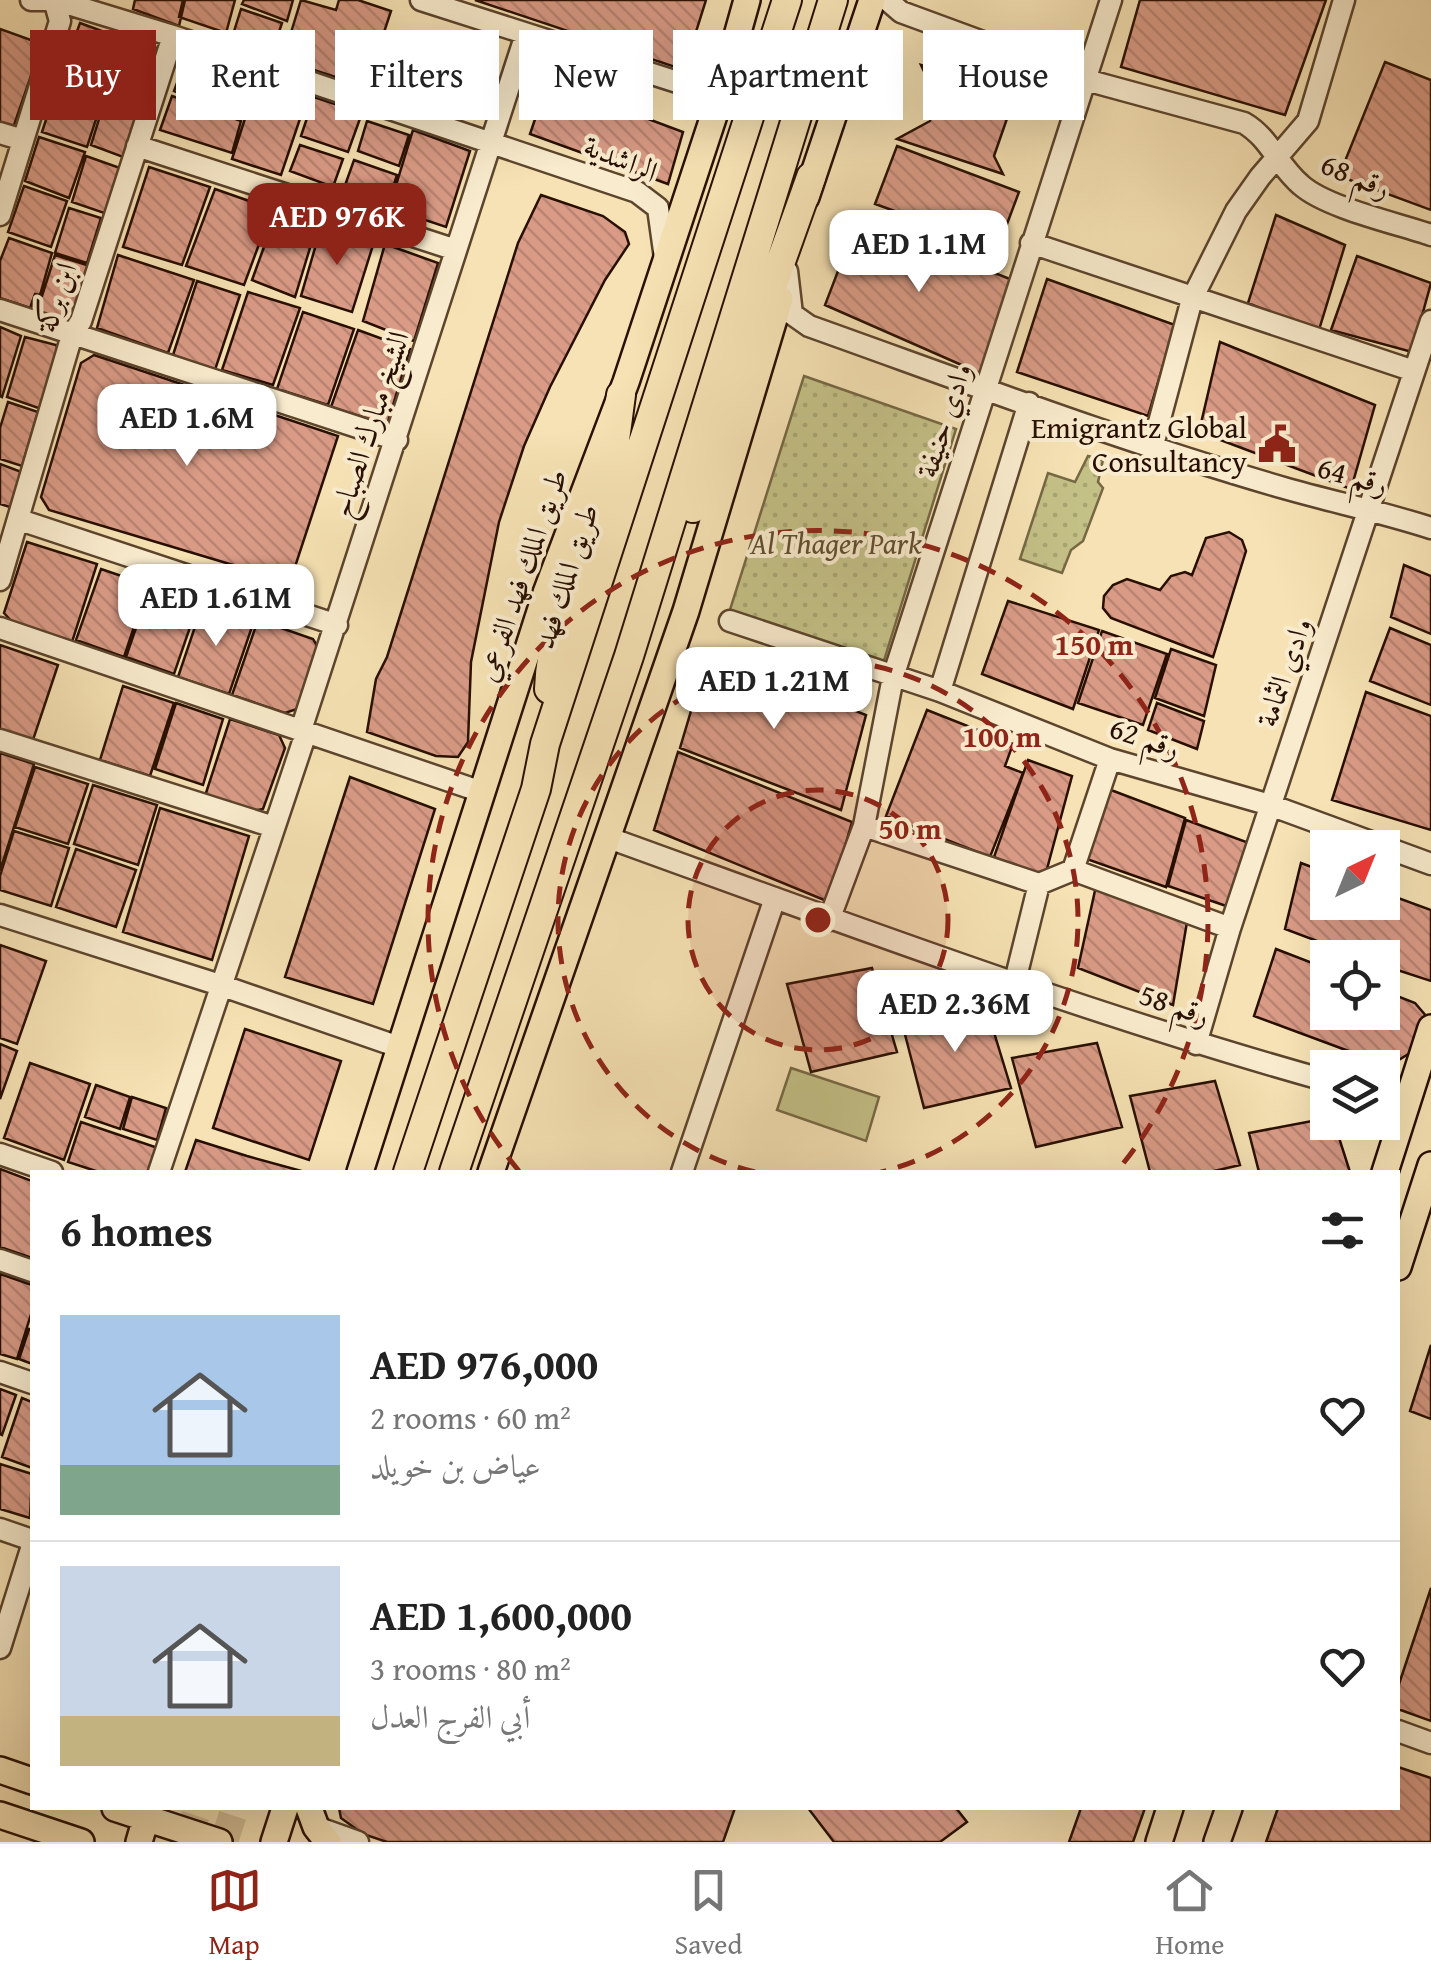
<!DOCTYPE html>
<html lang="en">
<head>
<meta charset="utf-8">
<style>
  :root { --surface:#fff; --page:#f6f6f6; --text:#222; --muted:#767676; --line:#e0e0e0; --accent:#8f2418 }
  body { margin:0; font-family:"Gentium Book Plus",Amiri,serif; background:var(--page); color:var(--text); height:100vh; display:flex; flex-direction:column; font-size:38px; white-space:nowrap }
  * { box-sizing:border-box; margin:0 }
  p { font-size:32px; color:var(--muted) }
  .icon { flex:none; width:55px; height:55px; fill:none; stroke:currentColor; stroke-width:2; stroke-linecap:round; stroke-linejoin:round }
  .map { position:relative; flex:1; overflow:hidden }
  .panel { position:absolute; left:30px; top:1170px; width:1370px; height:640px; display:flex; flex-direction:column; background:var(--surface); border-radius:0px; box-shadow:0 10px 40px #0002 }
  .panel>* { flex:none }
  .guide { position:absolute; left:30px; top:30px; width:1372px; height:90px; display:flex; gap:20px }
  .needle { width:65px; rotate:43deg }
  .fabs { position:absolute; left:1310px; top:830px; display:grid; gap:20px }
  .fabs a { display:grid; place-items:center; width:90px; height:90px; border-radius:0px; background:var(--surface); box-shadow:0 10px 40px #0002; font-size:50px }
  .price { position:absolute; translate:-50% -85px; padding:0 22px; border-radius:20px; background:#fff; color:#222; font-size:32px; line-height:65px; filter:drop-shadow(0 2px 5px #0008) }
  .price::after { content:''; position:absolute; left:50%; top:60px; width:30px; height:22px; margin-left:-15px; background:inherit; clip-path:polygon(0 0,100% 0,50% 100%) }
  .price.current { background:var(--accent); color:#fff }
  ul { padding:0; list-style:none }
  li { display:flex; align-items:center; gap:30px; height:250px; padding:0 30px }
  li+li { border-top:2px solid var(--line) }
  li span { display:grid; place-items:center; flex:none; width:280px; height:200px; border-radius:0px; color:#555 }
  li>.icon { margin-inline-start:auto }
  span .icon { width:120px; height:120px; fill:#fffc; stroke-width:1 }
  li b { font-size:42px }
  h2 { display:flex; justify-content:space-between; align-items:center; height:120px; padding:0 30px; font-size:42px }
  .pill { padding:0 35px; border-radius:0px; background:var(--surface); box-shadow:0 10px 40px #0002; font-size:35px; line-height:90px }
  .pill.current { background:var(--accent); color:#fff }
  .tab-bar { display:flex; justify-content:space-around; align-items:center; height:140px; border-top:2px solid var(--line); background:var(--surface); font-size:28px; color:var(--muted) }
  .tab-bar a { display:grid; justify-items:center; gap:5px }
  .tab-bar .current { color:var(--accent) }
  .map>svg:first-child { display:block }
  .green { fill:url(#green-dots); stroke:#766844; stroke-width:2.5 }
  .pitch { fill:#c4c187; stroke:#766844; stroke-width:2.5 }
  .building { fill:url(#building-back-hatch); stroke:#280f00; stroke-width:2.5 }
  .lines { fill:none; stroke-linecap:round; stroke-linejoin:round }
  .highway-tunnel { stroke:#d7c299; stroke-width:28; stroke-dasharray:28 14; stroke-linecap:butt }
  .minor-casing { stroke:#5c442d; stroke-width:25 }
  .major-casing { stroke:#280f00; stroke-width:30 }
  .highway-casing { stroke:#280f00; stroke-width:32 }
  .minor { stroke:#f9ecce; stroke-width:20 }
  .major { stroke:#f6e2b4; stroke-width:25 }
  .highway { stroke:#f6e2b4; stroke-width:28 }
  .ring { fill:none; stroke:#8f2418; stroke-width:5; stroke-dasharray:18 12 }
  .labels { text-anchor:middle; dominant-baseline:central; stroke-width:8; stroke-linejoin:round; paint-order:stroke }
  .street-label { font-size:30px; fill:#280f00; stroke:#f9ecce }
  .poi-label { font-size:30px; fill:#280f00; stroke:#f9ecce; text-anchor:end }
  .park-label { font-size:30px; font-style:italic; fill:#5f4d2f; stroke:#f9ecce }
  .centre { fill:#8f2418; stroke:#f9ecce; stroke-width:5 }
  .ring-label { font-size:30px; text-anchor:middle; font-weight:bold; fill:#8f2418; stroke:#f9ecce; stroke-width:8; stroke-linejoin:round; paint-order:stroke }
</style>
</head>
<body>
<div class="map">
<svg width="1431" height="1842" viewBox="0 0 1431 1842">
  <defs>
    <pattern id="green-dots" width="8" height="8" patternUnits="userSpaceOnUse" patternTransform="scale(2.5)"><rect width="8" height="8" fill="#c4c187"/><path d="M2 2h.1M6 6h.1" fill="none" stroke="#a8a573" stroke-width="1.8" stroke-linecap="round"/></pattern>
    <pattern id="building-back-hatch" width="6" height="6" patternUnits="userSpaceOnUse" patternTransform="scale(2.5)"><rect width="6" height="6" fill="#d99b86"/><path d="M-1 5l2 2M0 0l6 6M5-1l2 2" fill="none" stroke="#ba8472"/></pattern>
  </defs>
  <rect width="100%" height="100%" fill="#f6e2b4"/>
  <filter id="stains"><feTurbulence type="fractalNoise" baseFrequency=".002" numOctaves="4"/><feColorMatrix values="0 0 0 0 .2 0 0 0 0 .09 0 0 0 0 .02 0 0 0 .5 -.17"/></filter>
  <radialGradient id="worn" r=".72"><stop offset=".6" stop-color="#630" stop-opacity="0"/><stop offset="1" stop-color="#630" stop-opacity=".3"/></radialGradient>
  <path class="green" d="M804,376L956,429L881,670L728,616Z
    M1088,456L1103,460L1098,482L1103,488L1083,541L1071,550L1062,573L1020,559L1048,473L1075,482Z"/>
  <path class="pitch" d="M791,1068L879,1097L866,1141L777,1110Z"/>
  <path class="building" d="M135,0H185L179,26L133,9Z
    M183,0H235L226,33L179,17Z
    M244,0H293L287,21L242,4Z
    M301,0L336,10L339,0H358L391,11L366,87L271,56L274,48L285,52Z
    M475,0H706L684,70Z
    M1140,0H1326L1285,115L1121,67Z
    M241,9L282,23L271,56L231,41Z
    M80,23L121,38L104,93L60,78Z
    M0,29L42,44L13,128L0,124Z
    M125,38L160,49L142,108L109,94Z
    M193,59L254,81L243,117L174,91L184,64Z
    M1385,62L1431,80V210L1339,176Z
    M921,65L1026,98L1011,107L994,156L1003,174L897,139L930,121L936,97Z
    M549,78L566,81L627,111L683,132L668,184L530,134Z
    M257,81L307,98L281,175L232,159Z
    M57,86L102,101L87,147L42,132Z
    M172,96L241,121L232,153L160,130Z
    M314,97L362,113L348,152L301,136Z
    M104,103L138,114L123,157L91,145Z
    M367,121L409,135L399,166L358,151Z
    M413,130L470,151L446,227L389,208Z
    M39,137L85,152L69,198L25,181Z
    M300,145L343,159L333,187L290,171Z
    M897,146L1019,192L998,248L875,204Z
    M86,156L120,168L107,214L72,202Z
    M354,160L397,175L387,206L343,191Z
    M149,167L210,187L182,265L123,247Z
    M24,186L67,201L51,247L8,232Z
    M215,189L272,209L244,285L186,266Z
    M541,195L603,216L625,232L629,244L605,280L550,387L524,446L499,522L471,662L468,742L458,757L436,756L367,732L376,679L387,657L518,243Z
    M69,208L101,218L87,263L55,253Z
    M277,211L317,225L295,297L252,280Z
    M1276,215L1345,245L1318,333L1248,303Z
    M858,219L1010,279L982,374L825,305Z
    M322,224L374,242L352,312L301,296Z
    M9,238L52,253L40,295L35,294L30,308L0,298V261Z
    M385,244L438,263L414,341L363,321Z
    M55,255L90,266L76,314L65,320L30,310L36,295L42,296Z
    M118,255L194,280L168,353L97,328Z
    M1357,256L1431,283L1412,352L1331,330Z
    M1047,279L1175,325L1148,416L1017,372Z
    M197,281L240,295L215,370L173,355Z
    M248,292L300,308L273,385L222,370Z
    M303,312L354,329L328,405L277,389Z
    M0,327L21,336L2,397L0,396Z
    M358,330L410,349L387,425L331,407Z
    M25,337L56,345L59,351L41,409L7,397Z
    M1220,342L1375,405L1351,489L1199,432Z
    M94,355L338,436L290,582L49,510L41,497L81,363Z
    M8,402L38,412L22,466L0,459V428Z
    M0,464L24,473L13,508L0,504Z
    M1229,532L1242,540L1246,551L1213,657L1111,618L1103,608L1104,596L1113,585L1127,579L1160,590L1171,576L1185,572L1192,575L1206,538Z
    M27,542L97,564L72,642L14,624L4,613Z
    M1404,565L1431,576V634L1391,617Z
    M101,569L148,585L124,657L76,640Z
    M151,584L199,601L174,674L126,657Z
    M1008,601L1099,630L1073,709L982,674Z
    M203,603L254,621L229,694L178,677Z
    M258,620L313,639L319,649L297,709L285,713L232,695Z
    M1390,628L1431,645V705L1370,681Z
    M1102,631L1167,654L1143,725L1078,703Z
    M0,645L58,665L33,740L0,729Z
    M1171,649L1216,665L1204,716L1155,698Z
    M708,654L866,715L841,810L680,748Z
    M123,686L174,703L150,776L100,760Z
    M1366,692L1431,716V830L1332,800Z
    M176,703L223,719L203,785L155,769Z
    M1157,703L1204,721L1197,749L1148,730Z
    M927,710L1013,744L1005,766L1023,773L990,857L886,816Z
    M230,719L279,735L285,748L263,809L253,811L205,796Z
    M678,752L852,822L829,902L654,830Z
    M0,753L34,764L0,871Z
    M1028,760L1072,776L1044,880L994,857Z
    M35,767L88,784L68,844L15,827Z
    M350,777L435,809L373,1004L285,977Z
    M93,785L157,805L138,865L74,844Z
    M1103,787L1185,818L1166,887L1081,857Z
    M160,808L249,836L212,960L123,932Z
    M1186,820L1249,843L1235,909L1168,886Z
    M14,831L69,848L51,906L0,890V876Z
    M76,849L136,870L116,927L56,907Z
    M1301,863L1328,873V902H1382V892L1431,910V981L1382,965V958H1362L1285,929Z
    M1096,886L1187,922L1173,1005L1078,968Z
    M0,945L46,961L17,1044L0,1038Z
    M1276,949L1328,969V1012H1382V990L1415,1003L1427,1017L1418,1048L1389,1066L1254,1016Z
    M872,968L897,1052L811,1072L787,984Z
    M985,1003L1011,1088L924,1108L901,1019Z
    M245,1029L341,1061L309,1160L213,1128Z
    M1097,1043L1122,1127L1036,1147L1012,1058Z
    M0,1044L17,1051L0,1099Z
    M30,1063L90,1084L64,1160L4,1138Z
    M1215,1081L1240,1165L1210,1172H1150L1130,1096Z
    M96,1085L130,1097L120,1129L85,1117Z
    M132,1097L166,1108L157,1140L123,1129Z
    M1328,1118V1122H1334L1350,1172H1259L1249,1133Z
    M81,1122L161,1149L153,1172H99L68,1162Z
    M196,1140L247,1156L305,1172H185Z
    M0,1169L32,1181V1258L0,1247Z
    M0,1274L32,1285V1311L17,1359L0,1354Z
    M29,1329L32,1330V1364L19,1359Z
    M1431,1345V1419L1410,1411Z
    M0,1389L16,1395L2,1435L0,1434Z
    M22,1398L32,1402V1468L2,1457Z
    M0,1464L32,1474L30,1518L0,1509Z
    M1431,1588V1721L1398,1709V1687Z
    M1398,1767L1431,1778V1842H1266L1278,1808H1398Z
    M339,1808H735L723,1842H387L363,1834L341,1818Z
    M808,1808H956L967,1822L940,1842H834Z
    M1081,1808H1145L1133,1842H1069Z"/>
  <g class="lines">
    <path class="highway-tunnel" d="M187,1842L198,1808
      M224,1842L235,1808"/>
    <g class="minor-casing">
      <path id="minor" d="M31,0H53
        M55,0L173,36L637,192L658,208L665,258
        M421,0L721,96
        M887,0L901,12L1086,80L1244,123C1270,138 1278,166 1301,185C1327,208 1396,223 1431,235
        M0,133L23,140
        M137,146L456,250
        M0,215L60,21L54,0
        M1031,243L1414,371
        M787,271L792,314L809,326C966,382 1124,442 1284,488C1333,502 1382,512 1431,528
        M0,310L397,440
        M1153,445L1192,299L1236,211L1260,177L1308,121L1344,0
        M20,520L337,625
        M0,580L72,335L81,321L173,36
        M730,621L940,691L1110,759L1270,805L1431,864
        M0,628L482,792
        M940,691L1029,403
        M0,740L274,827
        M864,826L1039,884L1073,870L1230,928
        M609,838C847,924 1084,1013 1328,1081
        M1073,870L1110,759
        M0,915L220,985L399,1047
        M829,920L864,826L893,677L1111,0
        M1015,981L1039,884
        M1196,1044L1230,928L1431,321
        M1382,1096L1406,1103
        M0,1154L52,1172
        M159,1172L304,739L301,730L526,34
        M682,1172L775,898
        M0,1260L32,1271
        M0,1372L32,1383
        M0,1529L32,1540
        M0,1648L32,1546
        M1398,1731L1431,1743
        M316,1827L358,1842"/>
    </g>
    <g class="major-casing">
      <path id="major" d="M806,197L872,0
        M360,1172L546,593L626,382L719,100L747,0
        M491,1172L686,611L780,299
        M1385,1172L1431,1028
        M1398,1267L1431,1165
        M0,1770L32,1781
        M115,1808L219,1842
        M309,1808L316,1827L328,1842
        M0,1815L81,1842
        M139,1842L149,1808
        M274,1842L285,1808
        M1159,1842L1170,1808
        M1217,1842L1229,1808"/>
    </g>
    <g class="highway-casing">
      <path id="highway" d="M693,508L811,177
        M549,689C552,609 594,534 612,457C616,437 618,416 621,395
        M408,1172L536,789L545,744L787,0
        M454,1172L629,656L833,0"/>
    </g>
    <use href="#minor" class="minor"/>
    <use href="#major" class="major"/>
    <use href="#highway" class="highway"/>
  </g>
  <circle cx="818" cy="920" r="130" fill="#8f2418" fill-opacity=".12"/>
  <g class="ring">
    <circle cx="818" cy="920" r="130"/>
    <path d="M755 1172A260 260 0 1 1 881 1172"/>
    <path d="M519 1171A390 390 0 1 1 1117 1171"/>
  </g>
  <defs>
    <g id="civic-bare" transform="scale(3)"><path d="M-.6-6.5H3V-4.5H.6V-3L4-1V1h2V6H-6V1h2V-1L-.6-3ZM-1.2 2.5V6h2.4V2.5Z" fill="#8f2418" stroke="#f9ecce" stroke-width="2.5" paint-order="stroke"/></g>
  </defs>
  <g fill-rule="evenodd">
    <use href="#civic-bare" x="1277" y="444"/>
  </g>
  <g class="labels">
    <g class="street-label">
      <text transform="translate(621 158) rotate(23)">الراشدية</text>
      <text transform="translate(1356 175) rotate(22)">رقم 68</text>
      <text transform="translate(55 297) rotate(-71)">ابن بركة</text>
      <text transform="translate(943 420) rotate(-72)">وادي حنيفة</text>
      <text transform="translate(369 424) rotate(-72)">الشيخ مبارك الصباح</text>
      <text transform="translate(1353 475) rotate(15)">رقم 64</text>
      <text transform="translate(521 575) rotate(-71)">طريق الملك فهد الفرعي</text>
      <text transform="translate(565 576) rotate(-72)">طريق الملك فهد</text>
      <text transform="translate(1283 672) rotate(-71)">وادي الثمامة</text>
      <text transform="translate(1145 737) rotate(18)">رقم 62</text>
      <text transform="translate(1175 1004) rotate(19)">رقم 58</text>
    </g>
    <g class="poi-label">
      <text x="1247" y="427">Emigrantz Global<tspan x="1247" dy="34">Consultancy</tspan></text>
    </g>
    <g class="park-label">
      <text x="836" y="543">Al Thager Park</text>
    </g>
  </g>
  <circle cx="818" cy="920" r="15" class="centre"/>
  <g class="ring-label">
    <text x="1094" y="655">150 m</text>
    <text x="1002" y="747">100 m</text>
    <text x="910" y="839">50 m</text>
  </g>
  <rect width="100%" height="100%" filter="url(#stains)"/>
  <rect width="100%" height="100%" fill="url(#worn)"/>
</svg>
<div class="fabs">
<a><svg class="needle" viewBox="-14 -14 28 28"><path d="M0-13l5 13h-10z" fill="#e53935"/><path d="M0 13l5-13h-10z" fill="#767676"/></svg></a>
<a><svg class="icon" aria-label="locate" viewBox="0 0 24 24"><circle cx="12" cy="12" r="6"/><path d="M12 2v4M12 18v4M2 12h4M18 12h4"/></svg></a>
<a><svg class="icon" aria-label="layers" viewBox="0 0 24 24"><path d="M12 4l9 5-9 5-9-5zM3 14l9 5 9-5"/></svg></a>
</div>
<b class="price current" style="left:337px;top:268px">AED 976K</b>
<b class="price" style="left:919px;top:295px">AED 1.1M</b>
<b class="price" style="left:187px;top:469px">AED 1.6M</b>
<b class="price" style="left:216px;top:649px">AED 1.61M</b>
<b class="price" style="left:774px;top:732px">AED 1.21M</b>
<b class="price" style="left:955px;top:1055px">AED 2.36M</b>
<div class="guide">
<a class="pill current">Buy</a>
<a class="pill">Rent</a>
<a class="pill">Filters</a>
<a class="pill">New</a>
<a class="pill">Apartment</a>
<a class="pill">House</a>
</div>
<section class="panel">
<h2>6 homes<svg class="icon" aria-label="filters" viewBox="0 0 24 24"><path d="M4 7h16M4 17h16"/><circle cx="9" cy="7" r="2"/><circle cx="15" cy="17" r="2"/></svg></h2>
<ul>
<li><span style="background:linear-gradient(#a9c7e8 75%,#7fa58c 0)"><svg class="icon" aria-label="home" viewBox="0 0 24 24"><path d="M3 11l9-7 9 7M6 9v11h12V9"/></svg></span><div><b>AED 976,000</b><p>2 rooms · 60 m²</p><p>عياض بن خويلد</p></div><svg class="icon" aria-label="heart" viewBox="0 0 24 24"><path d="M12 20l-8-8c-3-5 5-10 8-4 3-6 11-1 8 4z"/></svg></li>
<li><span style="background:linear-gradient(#c9d6e8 75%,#c2b280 0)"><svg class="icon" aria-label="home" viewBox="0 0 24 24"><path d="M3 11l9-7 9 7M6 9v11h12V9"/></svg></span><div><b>AED 1,600,000</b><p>3 rooms · 80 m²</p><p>أبي الفرج العدل</p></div><svg class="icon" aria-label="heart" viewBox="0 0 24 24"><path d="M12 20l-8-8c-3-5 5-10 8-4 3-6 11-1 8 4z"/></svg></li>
</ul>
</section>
</div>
<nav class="tab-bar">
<a class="current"><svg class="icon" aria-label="map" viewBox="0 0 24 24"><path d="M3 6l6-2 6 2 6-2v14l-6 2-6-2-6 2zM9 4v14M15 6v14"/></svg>Map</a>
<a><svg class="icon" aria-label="saved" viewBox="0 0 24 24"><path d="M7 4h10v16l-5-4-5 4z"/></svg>Saved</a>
<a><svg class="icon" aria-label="home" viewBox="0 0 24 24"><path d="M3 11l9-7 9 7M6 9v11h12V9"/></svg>Home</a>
</nav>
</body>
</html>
